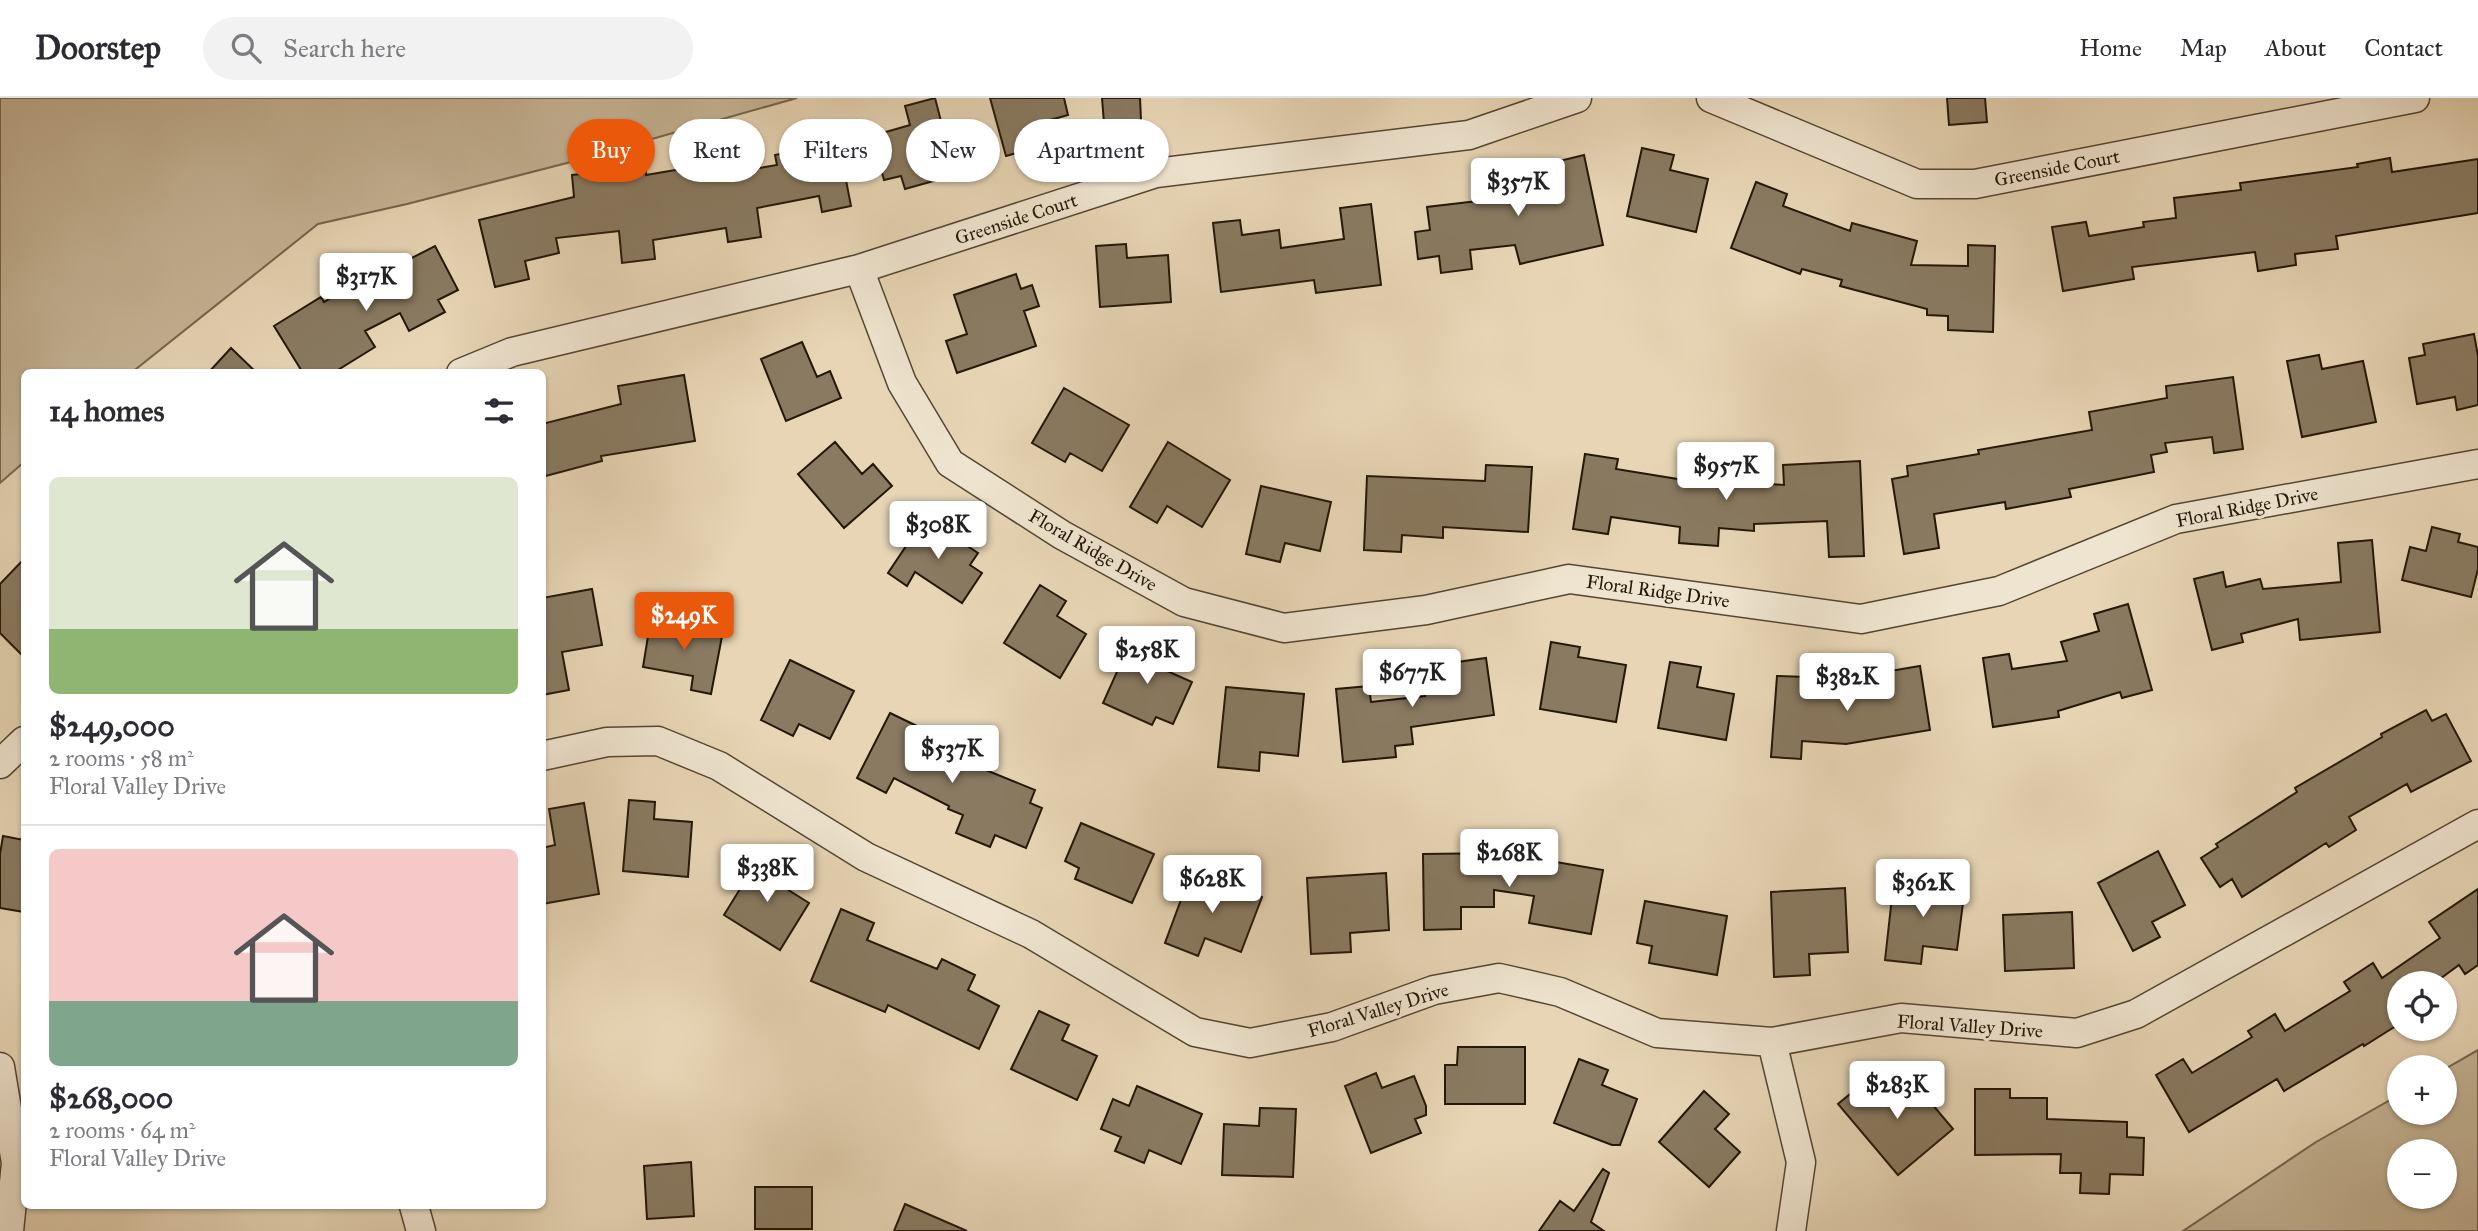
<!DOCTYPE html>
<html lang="en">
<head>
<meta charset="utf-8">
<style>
  :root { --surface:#fff; --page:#f2f2f3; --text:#2b2b33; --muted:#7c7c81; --line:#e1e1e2; --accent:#ea580c }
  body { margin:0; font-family:"IM FELL Great Primer",serif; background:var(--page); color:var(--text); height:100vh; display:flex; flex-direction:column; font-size:26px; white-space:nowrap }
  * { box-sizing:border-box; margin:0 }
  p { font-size:23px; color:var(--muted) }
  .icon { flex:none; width:38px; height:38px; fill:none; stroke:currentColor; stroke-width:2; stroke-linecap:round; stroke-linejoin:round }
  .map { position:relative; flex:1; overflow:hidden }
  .side { position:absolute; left:21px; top:271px; width:525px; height:840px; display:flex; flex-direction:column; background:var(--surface); border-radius:10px; box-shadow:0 2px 5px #0004 }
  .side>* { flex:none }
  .top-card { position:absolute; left:567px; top:21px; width:665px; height:63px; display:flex; gap:14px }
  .tools { position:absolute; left:2387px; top:873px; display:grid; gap:14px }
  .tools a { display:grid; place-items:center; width:70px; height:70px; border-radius:50%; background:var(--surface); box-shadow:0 2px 5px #0004; font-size:35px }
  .price { position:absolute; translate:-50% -60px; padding:0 16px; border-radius:7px; background:#fff; color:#222; font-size:23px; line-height:46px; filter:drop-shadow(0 2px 4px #0008) }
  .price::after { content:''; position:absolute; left:50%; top:42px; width:21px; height:16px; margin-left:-10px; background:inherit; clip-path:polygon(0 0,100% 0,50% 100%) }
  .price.on { background:var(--accent); color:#fff }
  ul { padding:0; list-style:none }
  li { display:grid; align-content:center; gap:14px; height:371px; padding:0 28px }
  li+li { border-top:2px solid var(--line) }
  li span { display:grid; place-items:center; height:217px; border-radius:10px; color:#555 }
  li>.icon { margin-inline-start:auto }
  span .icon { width:126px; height:126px; fill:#fffc; stroke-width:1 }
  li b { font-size:30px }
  h2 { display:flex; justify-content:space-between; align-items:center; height:84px; padding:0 28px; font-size:30px }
  .pill { padding:0 24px; border-radius:32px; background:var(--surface); box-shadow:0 2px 5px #0004; font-size:24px; line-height:63px }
  .pill.on { background:var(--accent); color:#fff }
  header { display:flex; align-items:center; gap:42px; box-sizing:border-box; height:98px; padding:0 35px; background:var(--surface); border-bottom:2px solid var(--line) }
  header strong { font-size:33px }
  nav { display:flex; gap:38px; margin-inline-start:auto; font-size:24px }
  .search { width:490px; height:63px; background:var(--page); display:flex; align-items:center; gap:18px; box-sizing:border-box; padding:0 24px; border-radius:38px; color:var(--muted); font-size:26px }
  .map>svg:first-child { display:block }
  .green { fill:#c6b597; stroke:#74664f; stroke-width:2; fill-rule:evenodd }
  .building { fill:#897a61; stroke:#231707; stroke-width:2 }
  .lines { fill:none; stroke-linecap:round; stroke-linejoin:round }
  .street-casing { stroke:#544632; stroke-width:31 }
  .street { stroke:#efe4cf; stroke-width:28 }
  .labels { text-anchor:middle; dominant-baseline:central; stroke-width:6; stroke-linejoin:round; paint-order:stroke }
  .street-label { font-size:19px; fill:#231707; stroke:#efe4cf }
</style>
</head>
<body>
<header>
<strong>Doorstep</strong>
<div class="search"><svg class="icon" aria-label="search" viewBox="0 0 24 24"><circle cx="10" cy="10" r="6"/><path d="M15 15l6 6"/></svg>Search here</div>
<nav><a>Home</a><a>Map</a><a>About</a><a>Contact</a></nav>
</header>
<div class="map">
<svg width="2478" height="1133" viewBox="0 0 2478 1133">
  <rect width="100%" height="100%" fill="#e7d5b5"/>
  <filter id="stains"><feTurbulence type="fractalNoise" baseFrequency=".00286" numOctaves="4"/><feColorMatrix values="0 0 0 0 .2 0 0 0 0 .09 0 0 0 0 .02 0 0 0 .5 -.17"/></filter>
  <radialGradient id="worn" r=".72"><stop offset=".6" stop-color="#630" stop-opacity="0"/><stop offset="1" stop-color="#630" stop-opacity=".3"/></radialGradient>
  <path class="green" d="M0,0H797L567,65L407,106L318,126L131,275H24V364L0,385Z
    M2478,952V1133H2183L2316,1044L2399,997V1015H2445V971ZM2399,1054H2445V1099H2399Z"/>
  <path class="building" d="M935,0L955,77L905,91L901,78L884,82L872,38L910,27L905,8Z
    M990,0H1064L1068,17L1032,27L1038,49L1006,58Z
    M1102,0H1140L1141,22L1104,25Z
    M1947,0H1985L1987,24L1949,27Z
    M829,41H838L851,108L822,114L819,98L757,110L761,139L728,144L726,130L653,142L655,161L622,165L619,133L556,140L559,155L525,163L529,181L495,189L479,122L574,99L572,77L646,69V77L711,66L713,78L777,67L775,57L814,49L813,45Z
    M1642,50L1674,57L1670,72L1708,81L1696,134L1627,118Z
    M1584,57L1603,147L1520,166L1515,147L1470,152L1472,171L1441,175L1439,158L1418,161L1415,134L1430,132L1427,109L1504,100L1499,78Z
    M2390,60L2392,74L2478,61V115L2336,138L2338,151L2295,156L2296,167L2258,173L2255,154L2132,169L2134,181L2063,193L2052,129L2086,124L2089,138L2144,129L2143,124L2176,120L2174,100L2241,92L2240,85L2358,69L2357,66Z
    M1756,84L1787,96L1783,108L1850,133L1852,125L1917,143L1911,167L1968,168V147L1995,148L1993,234L1948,232V218L1927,217V211L1840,188L1842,182L1802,171L1800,176L1731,150Z
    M1371,106L1381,187L1316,195L1314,182L1221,194L1213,125L1240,122L1242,137L1279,132L1281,150L1344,141L1340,110Z
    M1126,146L1127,160L1168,157L1171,204L1100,209L1096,148Z
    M435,148L458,192L438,202L445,214L409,233L400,215L365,233L375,249L333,275H303L274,228L321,199L324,204L340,194L342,196Z
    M1016,176L1021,191L1032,187L1039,208L1024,213L1036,248L957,275L946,243L967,236L954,197Z
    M2474,236L2478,258V307L2457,312L2455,299L2417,306L2409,260L2425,257L2423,246Z
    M802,244L817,279L830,273L841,300L786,323L761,261Z
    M231,250L257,275H208Z
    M2319,257L2322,271L2363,263L2376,324L2302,339L2287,263Z
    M684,277L695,343L601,358L602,363L542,379V326L621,306L618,288Z
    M2233,279L2243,351L2214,355L2212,339L2165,345L2167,354L2151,357L2154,374L2069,391L2071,399L2006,411L2005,404L1934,416L1939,450L1904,456L1892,381L1908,378L1907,368L1979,356L1978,352L2092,332L2089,314L2167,300L2166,288Z
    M1064,290L1129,327L1102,373L1070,355L1065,364L1032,345Z
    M835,344L862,376L873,366L892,388L844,430L798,376Z
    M1168,344L1230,382L1202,429L1167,408L1157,425L1130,409Z
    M1585,356L1618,361L1616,371L1684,382V379L1784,387L1783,367L1860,363L1864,458L1829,459L1827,423L1754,426V433L1719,430L1718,448L1679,445L1680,429L1611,419L1608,436L1573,431Z
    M1486,367L1532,369L1528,434L1443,429V440L1402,437L1401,454L1364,452L1367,378L1485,383Z
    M1261,388L1331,404L1320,453L1285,445L1280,464L1246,456Z
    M925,420L978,455L970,467L982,475L962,505L915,474L907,488L888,475Z
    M2432,429L2460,436L2458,444L2478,449V471L2471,499L2402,482L2410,449L2426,453Z
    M2372,442L2380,534L2300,542L2298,521L2241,536L2243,544L2212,552L2194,481L2223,474L2226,489L2260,481L2263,491L2341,484L2338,445Z
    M24,461V559L0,535V486Z
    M1040,487L1066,503L1057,518L1086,536L1060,580L1004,545Z
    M592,491L602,547L562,554L569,592L542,597V500Z
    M2128,506L2152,592L2122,600L2120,594L2058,613L2059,619L1993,629L1983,560L2009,556L2012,571L2067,563L2061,544L2099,533L2094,516Z
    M651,520L723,533L711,596L691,592L693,578L643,569Z
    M1133,538L1165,553L1158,569L1192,584L1173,626L1156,619L1152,627L1103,605Z
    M1551,544L1580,549L1578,559L1626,567L1616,624L1540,611Z
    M1486,560L1494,617L1411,629L1413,646L1395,648L1396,659L1343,664L1336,591L1369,588L1371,604L1425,598L1421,569Z
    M790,562L854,593L830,641L799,626L793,638L761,622Z
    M1670,564L1701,569L1697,589L1734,596L1726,642L1658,630Z
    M1920,568L1930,632L1846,646L1802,643L1801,661L1771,659L1777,578L1807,579V594L1853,596L1886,591L1884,574Z
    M1226,589L1304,596L1298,658L1260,654L1259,673L1218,669Z
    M2426,612L2432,623L2446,616L2471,663L2411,694L2407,686L2349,719L2356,732L2329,749L2326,745L2242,799L2232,781L2220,789L2201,760L2218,749L2216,746L2297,694L2295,690L2382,639L2381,636Z
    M890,615L917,628L913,635L950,654L949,657L1035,692L1030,705L1042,710L1026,750L995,737L990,749L956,735L963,717L948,711L949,708L894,680L886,695L857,680Z
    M629,702L655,704L654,721L692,724L688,779L623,773Z
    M584,705L599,796L542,806V750L555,747L549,711Z
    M1081,725L1154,756L1132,805L1075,781L1079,770L1065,763Z
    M3,738L24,742V814L0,810V756Z
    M2158,753L2185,807L2152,824L2160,839L2133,853L2098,785Z
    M1503,755L1603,772L1591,836L1529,825L1534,798L1494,792V809H1461V831L1424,832L1423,756Z
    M761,757L788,773L779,786L809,805L780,852L724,817Z
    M1192,772L1262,799L1241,854L1205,840L1198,858L1165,845Z
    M1386,775L1389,832L1350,835L1351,854L1311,856L1307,780Z
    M1894,781L1965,789L1957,852L1923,848L1921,866L1885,862Z
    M1845,790L1848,854L1809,856L1810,877L1774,879L1771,794Z
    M2478,791V867L2465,876L2459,867L2433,886H2399V926L2364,948L2363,946L2284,993L2277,981L2189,1034L2156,977L2183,961L2192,975L2252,939L2248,933L2275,916L2285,933L2350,893L2344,884L2373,865L2382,880L2440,840L2429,824Z
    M1645,803L1727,818L1717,877L1649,865L1652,848L1637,845Z
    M841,811L874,825L867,842L937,871L942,861L975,877L968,892L999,908L979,951L888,907L885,914L811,883Z
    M2072,814L2074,870L2005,873L2003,817Z
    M1039,913L1069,927L1062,942L1097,958L1077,1002L1011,971Z
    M1458,949H1525V1006H1445V967H1457Z
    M1579,961L1608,972L1602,987L1637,1001L1620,1047H1612L1554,1025Z
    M1905,974L1953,1031L1898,1077L1838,1006L1861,987L1872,988L1879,996Z
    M1376,975L1382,990L1414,978L1426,1008V1017L1415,1021L1421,1035L1371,1055L1345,988Z
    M1137,988L1202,1016L1181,1066L1149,1052L1144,1065L1115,1053L1121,1039L1101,1031L1113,1001L1129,1008Z
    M1975,991H2010V1000H2047V1021L2127,1024V1039L2144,1040L2143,1077L2110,1076L2109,1096L2080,1095L2081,1075H2060L2061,1056L1975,1057Z
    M1704,993L1729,1016L1715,1031L1740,1054L1709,1089L1659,1044Z
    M1260,1010L1296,1011L1293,1079L1222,1077L1224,1026L1259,1028Z
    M691,1064L694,1118L647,1121L644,1068Z
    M1603,1071L1609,1075L1591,1124L1604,1133H1539L1560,1103L1574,1113Z
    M755,1089H812V1131H755Z
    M905,1106L967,1133H894Z"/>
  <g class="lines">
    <g class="street-casing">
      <path id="street" d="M1711,0L1917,86H1975L2415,0
        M859,171L902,285L950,365L1062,437L1184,504L1284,530L1426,512L1569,481L1861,521L1999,493L2176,421L2478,366
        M461,275L512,254L859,171L1156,75L1469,37L1577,0
        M542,658L607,644L658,643L719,668L866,759L1031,836L1195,934L1250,945L1332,929L1434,892L1499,880L1560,894L1657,935L1772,944L1901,920L2077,935L2136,916L2478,726
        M0,666L24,643
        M1772,944L1801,1064L1791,1133
        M0,969L16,1065L9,1133
        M414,1108L421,1133"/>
    </g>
    <use href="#street" class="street"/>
  </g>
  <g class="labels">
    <g class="street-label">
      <text transform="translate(2057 70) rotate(-11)">Greenside Court</text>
      <text transform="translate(1016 121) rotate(-18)">Greenside Court</text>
      <text transform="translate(2247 409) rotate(-11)">Floral Ridge Drive</text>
      <text transform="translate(1093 452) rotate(30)">Floral Ridge Drive</text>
      <text transform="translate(1658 493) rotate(8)">Floral Ridge Drive</text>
      <text transform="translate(1378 912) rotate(-17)">Floral Valley Drive</text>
      <text transform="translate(1970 928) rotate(4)">Floral Valley Drive</text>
    </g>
  </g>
  <rect width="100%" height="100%" filter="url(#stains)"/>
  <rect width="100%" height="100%" fill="url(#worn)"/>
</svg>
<div class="tools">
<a><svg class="icon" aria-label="locate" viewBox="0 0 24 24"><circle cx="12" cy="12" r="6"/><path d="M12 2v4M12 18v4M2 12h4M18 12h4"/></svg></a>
<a>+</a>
<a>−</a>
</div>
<b class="price" style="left:1518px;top:120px">$357K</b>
<b class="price" style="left:366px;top:215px">$317K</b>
<b class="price" style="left:1726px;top:404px">$957K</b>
<b class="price" style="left:938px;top:463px">$308K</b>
<b class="price on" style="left:684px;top:554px">$249K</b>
<b class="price" style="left:1147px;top:588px">$258K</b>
<b class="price" style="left:1412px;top:611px">$677K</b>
<b class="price" style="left:1847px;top:615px">$382K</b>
<b class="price" style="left:952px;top:687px">$537K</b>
<b class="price" style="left:1509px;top:791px">$268K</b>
<b class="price" style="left:767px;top:806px">$338K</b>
<b class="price" style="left:1212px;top:817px">$628K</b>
<b class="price" style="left:1923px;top:821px">$362K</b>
<b class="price" style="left:1897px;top:1023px">$283K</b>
<div class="top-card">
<a class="pill on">Buy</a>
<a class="pill">Rent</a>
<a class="pill">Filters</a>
<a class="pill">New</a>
<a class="pill">Apartment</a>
</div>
<section class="side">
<h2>14 homes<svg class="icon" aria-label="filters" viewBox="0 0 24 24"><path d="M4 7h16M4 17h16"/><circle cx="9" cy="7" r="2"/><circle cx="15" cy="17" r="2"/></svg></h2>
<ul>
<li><span style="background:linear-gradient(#dfe7d0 70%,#8fb573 0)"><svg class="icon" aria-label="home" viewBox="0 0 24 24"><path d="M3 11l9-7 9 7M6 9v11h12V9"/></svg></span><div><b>$249,000</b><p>2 rooms · 58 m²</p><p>Floral Valley Drive</p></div></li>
<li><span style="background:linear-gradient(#f6c9c9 70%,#7fa58c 0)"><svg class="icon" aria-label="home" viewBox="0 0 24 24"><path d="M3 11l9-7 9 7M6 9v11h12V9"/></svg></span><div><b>$268,000</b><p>2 rooms · 64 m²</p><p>Floral Valley Drive</p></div></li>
</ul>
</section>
</div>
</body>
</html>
